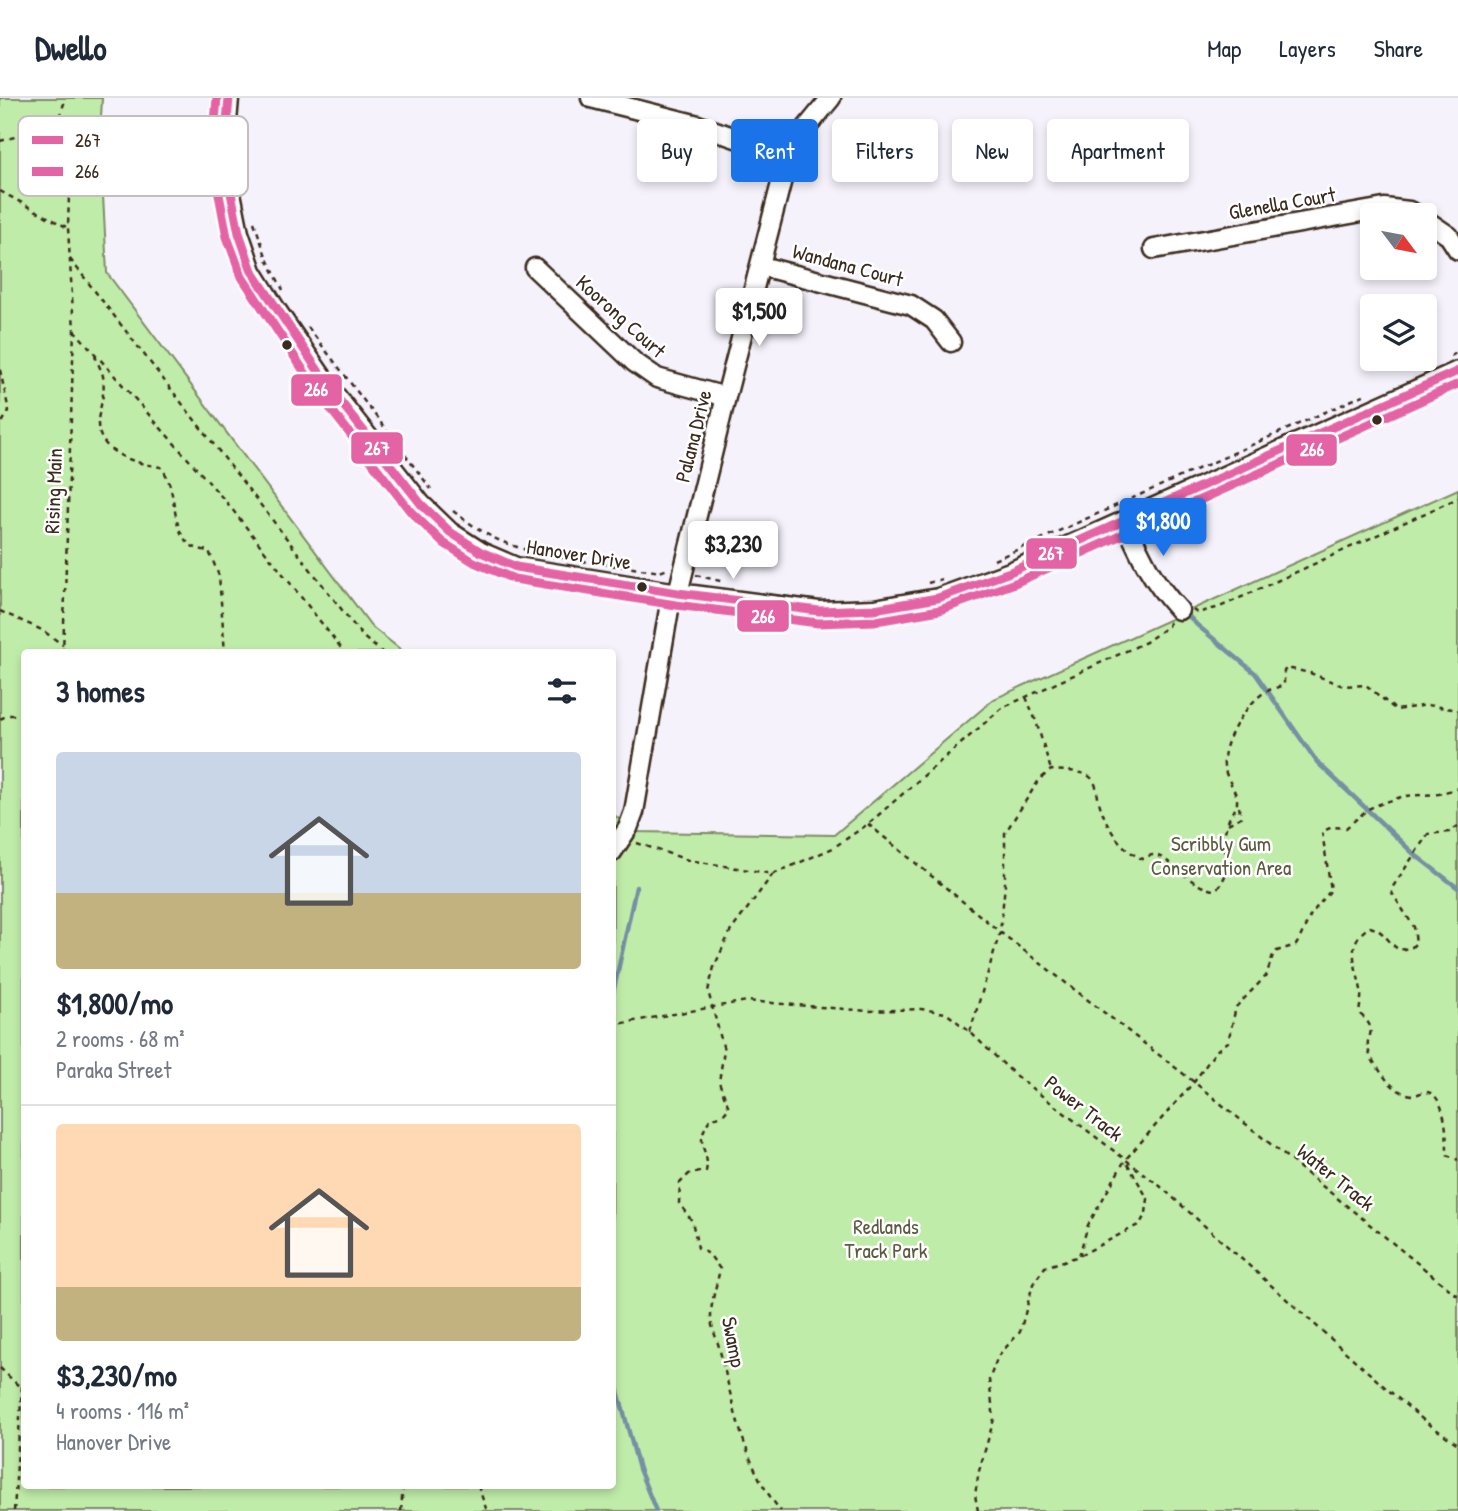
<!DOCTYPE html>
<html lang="en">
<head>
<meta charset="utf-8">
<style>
  :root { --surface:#fff; --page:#f2f2f3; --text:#1f2937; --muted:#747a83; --line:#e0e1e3; --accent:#1a73e8 }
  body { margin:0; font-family:"Patrick Hand",sans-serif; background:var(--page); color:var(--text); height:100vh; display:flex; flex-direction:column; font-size:26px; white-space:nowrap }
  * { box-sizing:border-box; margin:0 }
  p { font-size:23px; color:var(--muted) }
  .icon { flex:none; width:38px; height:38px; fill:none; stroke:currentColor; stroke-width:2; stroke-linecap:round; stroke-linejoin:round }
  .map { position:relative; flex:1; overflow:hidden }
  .panel { position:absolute; left:21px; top:551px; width:595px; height:840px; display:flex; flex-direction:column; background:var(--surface); border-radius:7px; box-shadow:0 4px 10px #0003 }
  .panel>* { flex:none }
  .hud { position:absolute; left:637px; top:21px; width:665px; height:63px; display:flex; gap:14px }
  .needle { width:46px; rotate:122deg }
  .controls { position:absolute; left:1360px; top:105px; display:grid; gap:14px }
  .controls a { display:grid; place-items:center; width:77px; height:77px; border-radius:7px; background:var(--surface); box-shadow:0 4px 10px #0003; font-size:35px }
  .price { position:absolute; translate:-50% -60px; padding:0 16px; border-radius:7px; background:#fff; color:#222; font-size:23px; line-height:46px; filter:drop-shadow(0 2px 4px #0008) }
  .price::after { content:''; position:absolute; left:50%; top:42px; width:21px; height:16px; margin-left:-10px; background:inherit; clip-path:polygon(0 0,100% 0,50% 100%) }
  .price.on { background:var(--accent); color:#fff }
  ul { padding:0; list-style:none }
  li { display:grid; align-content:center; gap:14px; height:371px; padding:0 35px }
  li+li { border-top:2px solid var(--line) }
  li span { display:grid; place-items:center; height:217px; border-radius:7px; color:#555 }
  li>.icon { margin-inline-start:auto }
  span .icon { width:126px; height:126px; fill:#fffc; stroke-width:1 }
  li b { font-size:30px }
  h2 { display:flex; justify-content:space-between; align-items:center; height:84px; padding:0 35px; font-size:30px }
  .pill { padding:0 24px; border-radius:7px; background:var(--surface); box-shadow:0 4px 10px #0003; font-size:24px; line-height:63px }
  .pill.on { background:var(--accent); color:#fff }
  header { display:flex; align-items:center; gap:42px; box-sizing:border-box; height:98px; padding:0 35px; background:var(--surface); border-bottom:2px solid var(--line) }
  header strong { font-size:33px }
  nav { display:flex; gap:38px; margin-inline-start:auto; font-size:24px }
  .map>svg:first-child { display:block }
  .green { fill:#c0eca9; stroke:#7e8b64; stroke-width:2 }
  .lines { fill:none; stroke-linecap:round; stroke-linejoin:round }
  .stream { stroke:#7590a3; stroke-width:4.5 }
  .minor-casing { stroke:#3b2a1e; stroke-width:23 }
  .path { stroke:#3b2a1e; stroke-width:2.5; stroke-dasharray:5 5; stroke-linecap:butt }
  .minor { stroke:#fff; stroke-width:18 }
  .bus-1-casing { stroke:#fff; stroke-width:14 }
  .bus-2-casing { stroke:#fff; stroke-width:14 }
  .bus-1 { stroke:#e463a4; stroke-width:9 }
  .bus-2 { stroke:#e463a4; stroke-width:9 }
  .bus-dot { fill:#3b2a1e; stroke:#fff; stroke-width:2.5 }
  .labels { text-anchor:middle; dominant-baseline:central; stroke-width:5; stroke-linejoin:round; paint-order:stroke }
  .street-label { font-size:21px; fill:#3b2a1e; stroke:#fff }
  .park-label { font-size:21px; fill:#5c5a41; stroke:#fff }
  .key { fill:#fff; stroke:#c4bfbc; stroke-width:2 }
  .key-label { font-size:19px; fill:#3b2a1e }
  .line-badge { stroke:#fff; stroke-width:2.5 }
  .badge-label { font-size:19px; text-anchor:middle; font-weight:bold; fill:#fff }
</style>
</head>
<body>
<header>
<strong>Dwello</strong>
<nav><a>Map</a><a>Layers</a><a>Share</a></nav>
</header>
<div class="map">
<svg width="1458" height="1413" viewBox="0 0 1458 1413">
  <rect width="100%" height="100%" fill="#f5f2fc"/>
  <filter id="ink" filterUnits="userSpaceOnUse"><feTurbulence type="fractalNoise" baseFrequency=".0143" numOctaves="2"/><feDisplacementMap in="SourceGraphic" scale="14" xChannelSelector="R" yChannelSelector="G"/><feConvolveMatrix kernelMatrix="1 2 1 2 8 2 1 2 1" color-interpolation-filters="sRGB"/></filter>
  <g filter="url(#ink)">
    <path class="green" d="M0,0H102L100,39L107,175L372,529L405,555H24V1388H612L613,716L635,734L834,737L994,601L1458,391V1413H0Z"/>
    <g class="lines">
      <path class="stream" d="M1184,513L1197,527L1255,575L1317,664L1414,756L1458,790
        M612,900L636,789
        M612,1271L639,1371L656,1413"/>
      <g class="minor-casing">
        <path id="minor" d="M229,0L225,48L230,90L239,135L252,173L275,210L329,289L421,406L450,434L481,454L516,469L678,495L819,513L874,511L938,500L1010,474L1458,273
          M591,0L698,27L788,58
          M1424,121L1449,138L1458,152
          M1154,151L1384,110L1409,113L1418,117
          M761,168L911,207L934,222L951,244
          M535,170L634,264L657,280L726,299
          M1125,423C1141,459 1152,483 1179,512
          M678,495L726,299L788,58L803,34L831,0
          M612,754L628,730L634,714L672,494"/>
      </g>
      <path class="path" d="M0,43L56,28
        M0,93L68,130
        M254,124L267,161L283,192
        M70,161L363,539L383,555
        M308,229L431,391
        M74,232L228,406L345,555
        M95,257C97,264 101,271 103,278C105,292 102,303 99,316C91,353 132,365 161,369C179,391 169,433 192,448C196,451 204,452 209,453L219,478L225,555
        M1451,258L1458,254
        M0,272L9,313L3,323L0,324
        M453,413C466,423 479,432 494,440C537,461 612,466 660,474L668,471
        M994,462L1368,295
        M696,477L724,484
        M928,485L942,481
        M1193,512L1197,515L1220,509L1458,400
        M0,513L42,532L63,547
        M63,555L74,232L68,130L70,62L56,28L66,0
        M1026,599L1036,623L1051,672
        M0,621L9,617H24
        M868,726L1000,834L1194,984L1458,1198
        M1228,726L1241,719L1238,704
        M1458,728L1449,734L1428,736L1392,790V795L1414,829L1416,845L1412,849L1400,852C1388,846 1386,833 1370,829C1343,844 1357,870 1361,892C1362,899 1360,907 1359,915C1366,922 1373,927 1370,937C1369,943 1367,942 1368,948C1368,958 1377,969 1383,977C1390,987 1401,997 1414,997C1418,997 1421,994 1425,994C1447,994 1447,1043 1447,1057L1458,1062
        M637,745L688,762L773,776L833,750L868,726L1002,610L1146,544L1168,528L1170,522
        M773,776L730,834L714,869L708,893L724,952L719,984L729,1010L723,1017L710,1021C692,1049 711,1051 706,1073L689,1076L680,1085L679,1105L692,1123L698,1150L709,1156L720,1171C717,1186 711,1203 711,1218C711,1230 716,1238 719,1249C733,1304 743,1368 781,1413
        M612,927L747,903L869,913L921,911L946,915L970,934L1016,978L1160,1088L1387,1291L1427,1325L1458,1346
        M970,934L1000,834L1005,787V735L1039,682L1051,672C1062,673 1081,672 1090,679C1097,684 1097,696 1099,704C1106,728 1119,750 1142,761C1143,760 1151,757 1153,757C1168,757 1189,788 1213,792L1220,788L1228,772C1222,754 1222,736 1230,719C1233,713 1237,710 1237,704C1238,695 1226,681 1224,668C1221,645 1245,607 1265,594C1272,590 1277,590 1284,587V573L1287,570L1310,575L1343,588L1366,587L1396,612L1427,607L1458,612
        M1079,1158L1088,1127L1125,1062L1194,984L1216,953L1228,944L1236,909L1266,878L1273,857L1277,853L1296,847L1299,842L1311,816L1331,792L1322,734L1332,729L1346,730L1368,711L1380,706L1404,698L1439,696L1458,690
        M0,1270L22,1291
        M478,1388L487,1413
        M14,1413L24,1257
        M401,1413L403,1388
        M978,1413L975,1397L979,1373L994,1321L989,1282L998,1258L1020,1234L1033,1186L1045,1169L1079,1158L1140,1126L1146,1115L1148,1101L1127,1065"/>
      <use href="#minor" class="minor"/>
      <g class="bus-1-casing">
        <path id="bus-1" d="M229,0L225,48L230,90L239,135L252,173L329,289L421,406L450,434L481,454L516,469L678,495L819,513L874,511L938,500L1010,474L1458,273"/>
      </g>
      <g class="bus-2-casing">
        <path id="bus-2" d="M217,0L213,48L218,91L227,139L242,179L319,296L411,414L442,444L474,464L514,481L676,507L818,525L876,523L940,512L1015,485L1458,286"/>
      </g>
      <use href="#bus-1" class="bus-1"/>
      <use href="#bus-2" class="bus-2"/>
    </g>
  </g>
  <g class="bus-dot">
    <circle cx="287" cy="247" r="6"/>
    <circle cx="1377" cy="322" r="6"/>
    <circle cx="642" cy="489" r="6"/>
  </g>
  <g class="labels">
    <g class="street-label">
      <text transform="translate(1282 105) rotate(-10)">Glenella Court</text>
      <text transform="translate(848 167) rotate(15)">Wandana Court</text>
      <text transform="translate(621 218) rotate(42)">Koorong Court</text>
      <text transform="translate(693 338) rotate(-76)">Palana Drive</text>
      <text transform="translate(53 393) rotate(-88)">Rising Main</text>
      <text transform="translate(579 456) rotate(9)">Hanover Drive</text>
      <text transform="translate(1084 1010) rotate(38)">Power Track</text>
      <text transform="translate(1336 1079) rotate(39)">Water Track</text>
      <text transform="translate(734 1244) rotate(79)">Swamp</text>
    </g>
    <g class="park-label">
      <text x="1221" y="745">Scribbly Gum<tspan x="1221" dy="24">Conservation Area</tspan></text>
      <text x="886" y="1128">Redlands<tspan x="886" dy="24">Track Park</tspan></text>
    </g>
  </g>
  <rect x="18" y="18" width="230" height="80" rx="10" class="key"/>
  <rect x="32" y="38" width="31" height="8" fill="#e463a4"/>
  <rect x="32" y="69" width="31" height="9" fill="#e463a4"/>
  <g class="key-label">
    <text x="75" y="49">267</text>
    <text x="75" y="80">266</text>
  </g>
  <g class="line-badge">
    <rect x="290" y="275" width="53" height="34" rx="7" fill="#e463a4"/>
    <rect x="350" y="333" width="54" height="34" rx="7" fill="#e463a4"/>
    <rect x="1285" y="335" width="53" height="34" rx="7" fill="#e463a4"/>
    <rect x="1025" y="439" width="53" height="33" rx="7" fill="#e463a4"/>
    <rect x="736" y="501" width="54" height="34" rx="7" fill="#e463a4"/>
  </g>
  <g class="badge-label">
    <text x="316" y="298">266</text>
    <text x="377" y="357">267</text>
    <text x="1312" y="358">266</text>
    <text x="1051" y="462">267</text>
    <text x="763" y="525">266</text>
  </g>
</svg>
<div class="controls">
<a><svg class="needle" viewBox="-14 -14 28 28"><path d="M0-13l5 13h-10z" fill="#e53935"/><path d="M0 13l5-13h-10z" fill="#747a83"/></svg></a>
<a><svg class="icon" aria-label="layers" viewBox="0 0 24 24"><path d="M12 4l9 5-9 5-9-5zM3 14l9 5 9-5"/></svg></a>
</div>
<b class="price" style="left:759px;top:250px">$1,500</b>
<b class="price on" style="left:1163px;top:460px">$1,800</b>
<b class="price" style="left:733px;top:483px">$3,230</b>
<div class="hud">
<a class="pill">Buy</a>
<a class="pill on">Rent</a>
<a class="pill">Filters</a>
<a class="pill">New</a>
<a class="pill">Apartment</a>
</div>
<section class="panel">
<h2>3 homes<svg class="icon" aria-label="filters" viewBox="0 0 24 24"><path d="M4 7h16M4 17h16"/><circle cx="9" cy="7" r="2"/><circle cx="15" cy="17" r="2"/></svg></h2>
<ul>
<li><span style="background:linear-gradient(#c9d6e8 65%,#c2b280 0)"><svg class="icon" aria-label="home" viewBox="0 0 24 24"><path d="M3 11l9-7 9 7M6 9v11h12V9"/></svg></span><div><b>$1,800/mo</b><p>2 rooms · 68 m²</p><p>Paraka Street</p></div></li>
<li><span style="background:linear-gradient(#ffd9b3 75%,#c2b280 0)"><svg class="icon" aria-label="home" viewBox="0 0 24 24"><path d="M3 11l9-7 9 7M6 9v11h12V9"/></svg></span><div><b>$3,230/mo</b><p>4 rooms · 116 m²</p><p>Hanover Drive</p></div></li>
</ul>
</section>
</div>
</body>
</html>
